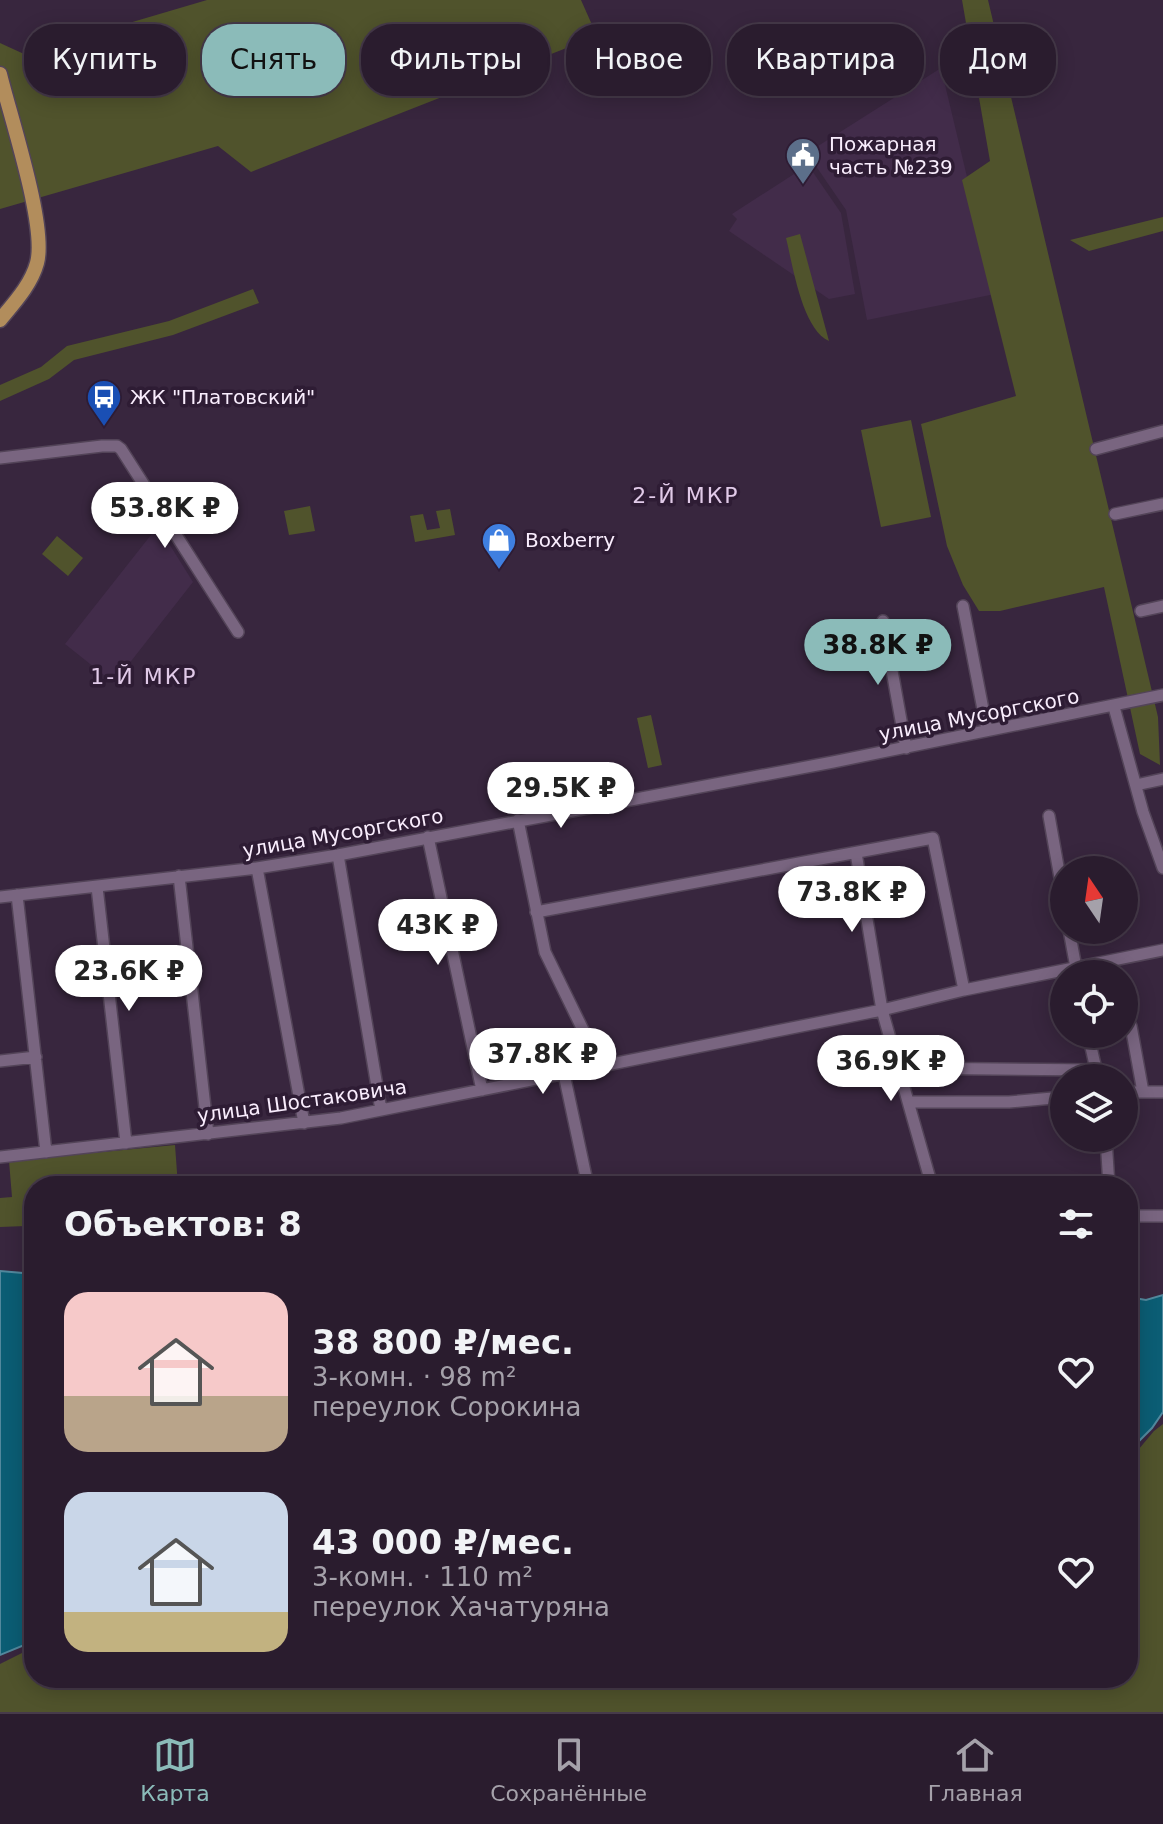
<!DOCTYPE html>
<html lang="ru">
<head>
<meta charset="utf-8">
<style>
  :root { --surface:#2a1c2e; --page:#36293a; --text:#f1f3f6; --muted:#a5a1aa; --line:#463a4a; --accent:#8bbbb9 }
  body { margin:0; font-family:"DejaVu Sans",sans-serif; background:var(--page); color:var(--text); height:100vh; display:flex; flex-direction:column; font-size:30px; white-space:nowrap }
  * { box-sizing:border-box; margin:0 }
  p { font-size:26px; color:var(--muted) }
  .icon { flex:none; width:44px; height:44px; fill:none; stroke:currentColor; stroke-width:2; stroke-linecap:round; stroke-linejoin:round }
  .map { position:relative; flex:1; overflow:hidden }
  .drawer { position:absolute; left:24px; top:1176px; width:1114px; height:512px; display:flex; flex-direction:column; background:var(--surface); border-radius:32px; box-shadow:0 4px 20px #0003,0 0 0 2px var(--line) }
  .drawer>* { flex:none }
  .hud { position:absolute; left:24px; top:24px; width:1116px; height:72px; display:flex; gap:16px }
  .needle { width:52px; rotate:347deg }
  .tools { position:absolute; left:1050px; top:856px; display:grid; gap:16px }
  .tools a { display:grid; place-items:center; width:88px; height:88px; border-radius:50%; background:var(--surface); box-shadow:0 4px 20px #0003,0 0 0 2px var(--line); font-size:40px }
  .price { position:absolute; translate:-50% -68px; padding:0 18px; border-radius:28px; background:#fff; color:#222; font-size:26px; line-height:52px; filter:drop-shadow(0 2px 4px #0008) }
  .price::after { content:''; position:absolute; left:50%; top:48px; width:24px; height:18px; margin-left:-12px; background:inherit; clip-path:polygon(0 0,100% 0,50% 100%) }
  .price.active { background:var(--accent); color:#111 }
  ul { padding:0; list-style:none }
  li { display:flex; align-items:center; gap:24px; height:200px; padding:0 40px }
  li span { display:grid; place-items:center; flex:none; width:224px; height:160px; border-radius:24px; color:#555 }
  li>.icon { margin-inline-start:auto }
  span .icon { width:96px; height:96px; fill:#fffc; stroke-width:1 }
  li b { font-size:34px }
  h2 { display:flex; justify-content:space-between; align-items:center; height:96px; padding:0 40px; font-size:34px }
  .chip { padding:0 28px; border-radius:32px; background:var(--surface); box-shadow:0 4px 20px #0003,0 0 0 2px var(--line); font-size:28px; line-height:72px }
  .chip.active { background:var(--accent); color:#111 }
  .tabs { display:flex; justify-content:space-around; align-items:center; height:112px; border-top:2px solid var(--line); background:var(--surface); font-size:22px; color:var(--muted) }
  .tabs a { display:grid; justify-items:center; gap:4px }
  .tabs .active { color:var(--accent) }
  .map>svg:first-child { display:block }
  .built { fill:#422c4a }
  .green { fill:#50532c }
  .water { fill:#0b5d74; stroke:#52889d; stroke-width:2 }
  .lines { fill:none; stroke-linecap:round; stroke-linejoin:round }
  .minor-casing { stroke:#534458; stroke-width:14 }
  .major-casing { stroke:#534458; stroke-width:17 }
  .minor { stroke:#796580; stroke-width:11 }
  .major { stroke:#b28d5c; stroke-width:14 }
  .labels { text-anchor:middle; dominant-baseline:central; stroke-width:7; stroke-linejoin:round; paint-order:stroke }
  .poi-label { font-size:20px; fill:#f9edfd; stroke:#2e1c34; text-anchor:start }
  .street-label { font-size:20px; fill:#f9edfd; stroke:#2e1c34 }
  .neighbourhood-label { font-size:22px; letter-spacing:2px; fill:#e1cae8; stroke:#2e1c34 }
</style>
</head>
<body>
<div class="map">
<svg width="1163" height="1712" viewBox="0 0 1163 1712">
  <rect width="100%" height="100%" fill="#38263e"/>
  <path class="built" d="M941,68L995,294L867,320L846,210L807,153Z
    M808,165L841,213L855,294L829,299L729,231L737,219L732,214Z
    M158,526L193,582L114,683L65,644Z"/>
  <path class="green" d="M207,0H581L597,36L251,172L218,146L0,209V43L24,54Z
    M962,0H988L1158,717L1160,765L1140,754L1104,587L1000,611H979L963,585L947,546L921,424L1016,396L962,180L990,161Z
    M1163,217V231L1089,251L1070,240Z
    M800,234L829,341C802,329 793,266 786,238Z
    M253,289L259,303L173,335L74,360L49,379L0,401V385L41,367L67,346L169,321Z
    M911,420L931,517L881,527L861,430Z
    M132,488L147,511L135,527L108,504Z
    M310,506L315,531L289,535L284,511Z
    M450,509L455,535L415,542L410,516L423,514L427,530L440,528L436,511Z
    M57,536L83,558L68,576L42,554Z
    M651,715L662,765L648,768L637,718Z
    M175,1145L178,1186H34V1252L28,1253L26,1226L0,1227V1198L12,1197L9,1161Z
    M1163,1424V1712H0V1664L34,1647V1678H1128V1462L1154,1431Z"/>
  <path class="water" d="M0,1271L34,1274V1641L0,1655Z
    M1163,1295V1412L1152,1428L1128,1452V1297L1146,1300Z"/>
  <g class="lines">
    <g class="minor-casing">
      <path id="minor" d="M1096,449L1163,431
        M0,458L102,446H117L121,449L238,632
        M1115,514L1163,504
        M963,606L987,730
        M1141,611L1163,606
        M883,621L906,748
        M1114,707L1143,812L1163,868
        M1136,785L1163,779
        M1049,816L1064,900
        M518,820L545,952L586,1036L584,1070
        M428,837L482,1090
        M856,853L882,1010L932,1186
        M338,855L381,1110
        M257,868L304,1123
        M179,876L208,1134
        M97,887L126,1143
        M17,895L46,1152
        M0,897L257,868L338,855L833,762L1163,695
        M536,912L933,838L964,990
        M1069,930L1077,973
        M1131,1026L1143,1092
        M1088,1034L1098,1078
        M0,1061L36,1057
        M900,1068L1095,1070
        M564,1074L588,1186
        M1124,1092H1163
        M909,1102H1009L1064,1097
        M1106,1138L1109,1186
        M0,1157L341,1118L882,1010L964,990L1163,950
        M1128,1216H1163"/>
    </g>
    <g class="major-casing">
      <path id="major" d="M0,74C10,116 47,226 37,263C31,285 14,303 0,320"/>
    </g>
    <use href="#minor" class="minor"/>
    <use href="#major" class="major"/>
  </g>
  <defs>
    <g id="civic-pin" transform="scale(1.8)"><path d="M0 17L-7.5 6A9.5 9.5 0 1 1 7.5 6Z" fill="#5c6f8a" stroke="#2e1c34"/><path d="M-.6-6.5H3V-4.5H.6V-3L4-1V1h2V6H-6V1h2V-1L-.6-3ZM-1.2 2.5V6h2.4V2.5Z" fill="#fff"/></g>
    <g id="bus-pin" transform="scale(1.8)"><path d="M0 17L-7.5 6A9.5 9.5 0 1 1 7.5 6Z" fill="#1a4fb4" stroke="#2e1c34"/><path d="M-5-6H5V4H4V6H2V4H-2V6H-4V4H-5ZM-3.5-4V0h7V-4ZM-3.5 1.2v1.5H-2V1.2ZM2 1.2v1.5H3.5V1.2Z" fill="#fff"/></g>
    <g id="shop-pin" transform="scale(1.8)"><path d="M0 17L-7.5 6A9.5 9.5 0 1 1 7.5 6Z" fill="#3f7fe0" stroke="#2e1c34"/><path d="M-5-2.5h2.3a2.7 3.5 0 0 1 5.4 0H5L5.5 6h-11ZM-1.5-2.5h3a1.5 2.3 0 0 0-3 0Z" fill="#fff"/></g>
  </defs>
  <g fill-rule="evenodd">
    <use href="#civic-pin" x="803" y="155"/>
    <use href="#bus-pin" x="104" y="397"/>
    <use href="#shop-pin" x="499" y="540"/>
  </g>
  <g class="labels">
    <g class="poi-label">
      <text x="829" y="144">Пожарная<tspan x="829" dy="23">часть №239</tspan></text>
      <text x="130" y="397">ЖК "Платовский"</text>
      <text x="525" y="540">Boxberry</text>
    </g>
    <g class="street-label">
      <text transform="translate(979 715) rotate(-11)">улица Мусоргского</text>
      <text transform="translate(343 833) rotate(-10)">улица Мусоргского</text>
      <text transform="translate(302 1101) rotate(-8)">улица Шостаковича</text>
    </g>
    <g class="neighbourhood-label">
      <text x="686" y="495">2-Й МКР</text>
      <text x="144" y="676">1-Й МКР</text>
    </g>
  </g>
</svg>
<div class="tools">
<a><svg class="needle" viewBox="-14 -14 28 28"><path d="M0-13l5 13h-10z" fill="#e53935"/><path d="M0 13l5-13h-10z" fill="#a5a1aa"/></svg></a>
<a><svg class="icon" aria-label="locate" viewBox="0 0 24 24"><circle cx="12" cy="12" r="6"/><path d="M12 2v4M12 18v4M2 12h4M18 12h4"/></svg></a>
<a><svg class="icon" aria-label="layers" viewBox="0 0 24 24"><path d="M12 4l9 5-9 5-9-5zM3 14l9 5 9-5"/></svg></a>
</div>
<b class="price" style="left:165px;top:550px">53.8K ₽</b>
<b class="price active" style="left:878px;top:687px">38.8K ₽</b>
<b class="price" style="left:561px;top:830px">29.5K ₽</b>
<b class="price" style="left:852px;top:934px">73.8K ₽</b>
<b class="price" style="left:438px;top:967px">43K ₽</b>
<b class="price" style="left:129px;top:1013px">23.6K ₽</b>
<b class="price" style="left:543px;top:1096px">37.8K ₽</b>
<b class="price" style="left:891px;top:1103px">36.9K ₽</b>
<div class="hud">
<a class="chip">Купить</a>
<a class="chip active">Снять</a>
<a class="chip">Фильтры</a>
<a class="chip">Новое</a>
<a class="chip">Квартира</a>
<a class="chip">Дом</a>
</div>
<section class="drawer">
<h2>Объектов: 8<svg class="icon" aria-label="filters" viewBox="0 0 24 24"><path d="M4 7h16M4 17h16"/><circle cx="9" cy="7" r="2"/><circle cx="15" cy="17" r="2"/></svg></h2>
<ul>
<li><span style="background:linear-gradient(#f6c9c9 65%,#b9a48a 0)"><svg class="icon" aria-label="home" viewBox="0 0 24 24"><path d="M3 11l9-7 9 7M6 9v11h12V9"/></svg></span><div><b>38 800 ₽/мес.</b><p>3-комн. · 98 m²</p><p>переулок Сорокина</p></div><svg class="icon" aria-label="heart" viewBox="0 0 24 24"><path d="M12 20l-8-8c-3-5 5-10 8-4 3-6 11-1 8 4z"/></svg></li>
<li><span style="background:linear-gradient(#c9d6e8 75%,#c2b280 0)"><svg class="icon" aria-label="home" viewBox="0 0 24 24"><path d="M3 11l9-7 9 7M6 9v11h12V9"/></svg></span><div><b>43 000 ₽/мес.</b><p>3-комн. · 110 m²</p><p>переулок Хачатуряна</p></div><svg class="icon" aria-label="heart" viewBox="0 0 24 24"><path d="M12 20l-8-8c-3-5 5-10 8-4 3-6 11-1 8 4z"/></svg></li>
</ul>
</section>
</div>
<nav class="tabs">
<a class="active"><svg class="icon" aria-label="map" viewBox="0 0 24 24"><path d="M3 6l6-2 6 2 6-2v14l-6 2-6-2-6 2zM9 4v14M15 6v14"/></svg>Карта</a>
<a><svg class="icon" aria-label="saved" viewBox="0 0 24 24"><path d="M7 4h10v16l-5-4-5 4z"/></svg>Сохранённые</a>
<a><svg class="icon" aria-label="home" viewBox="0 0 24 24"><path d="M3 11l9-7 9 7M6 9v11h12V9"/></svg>Главная</a>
</nav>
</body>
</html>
